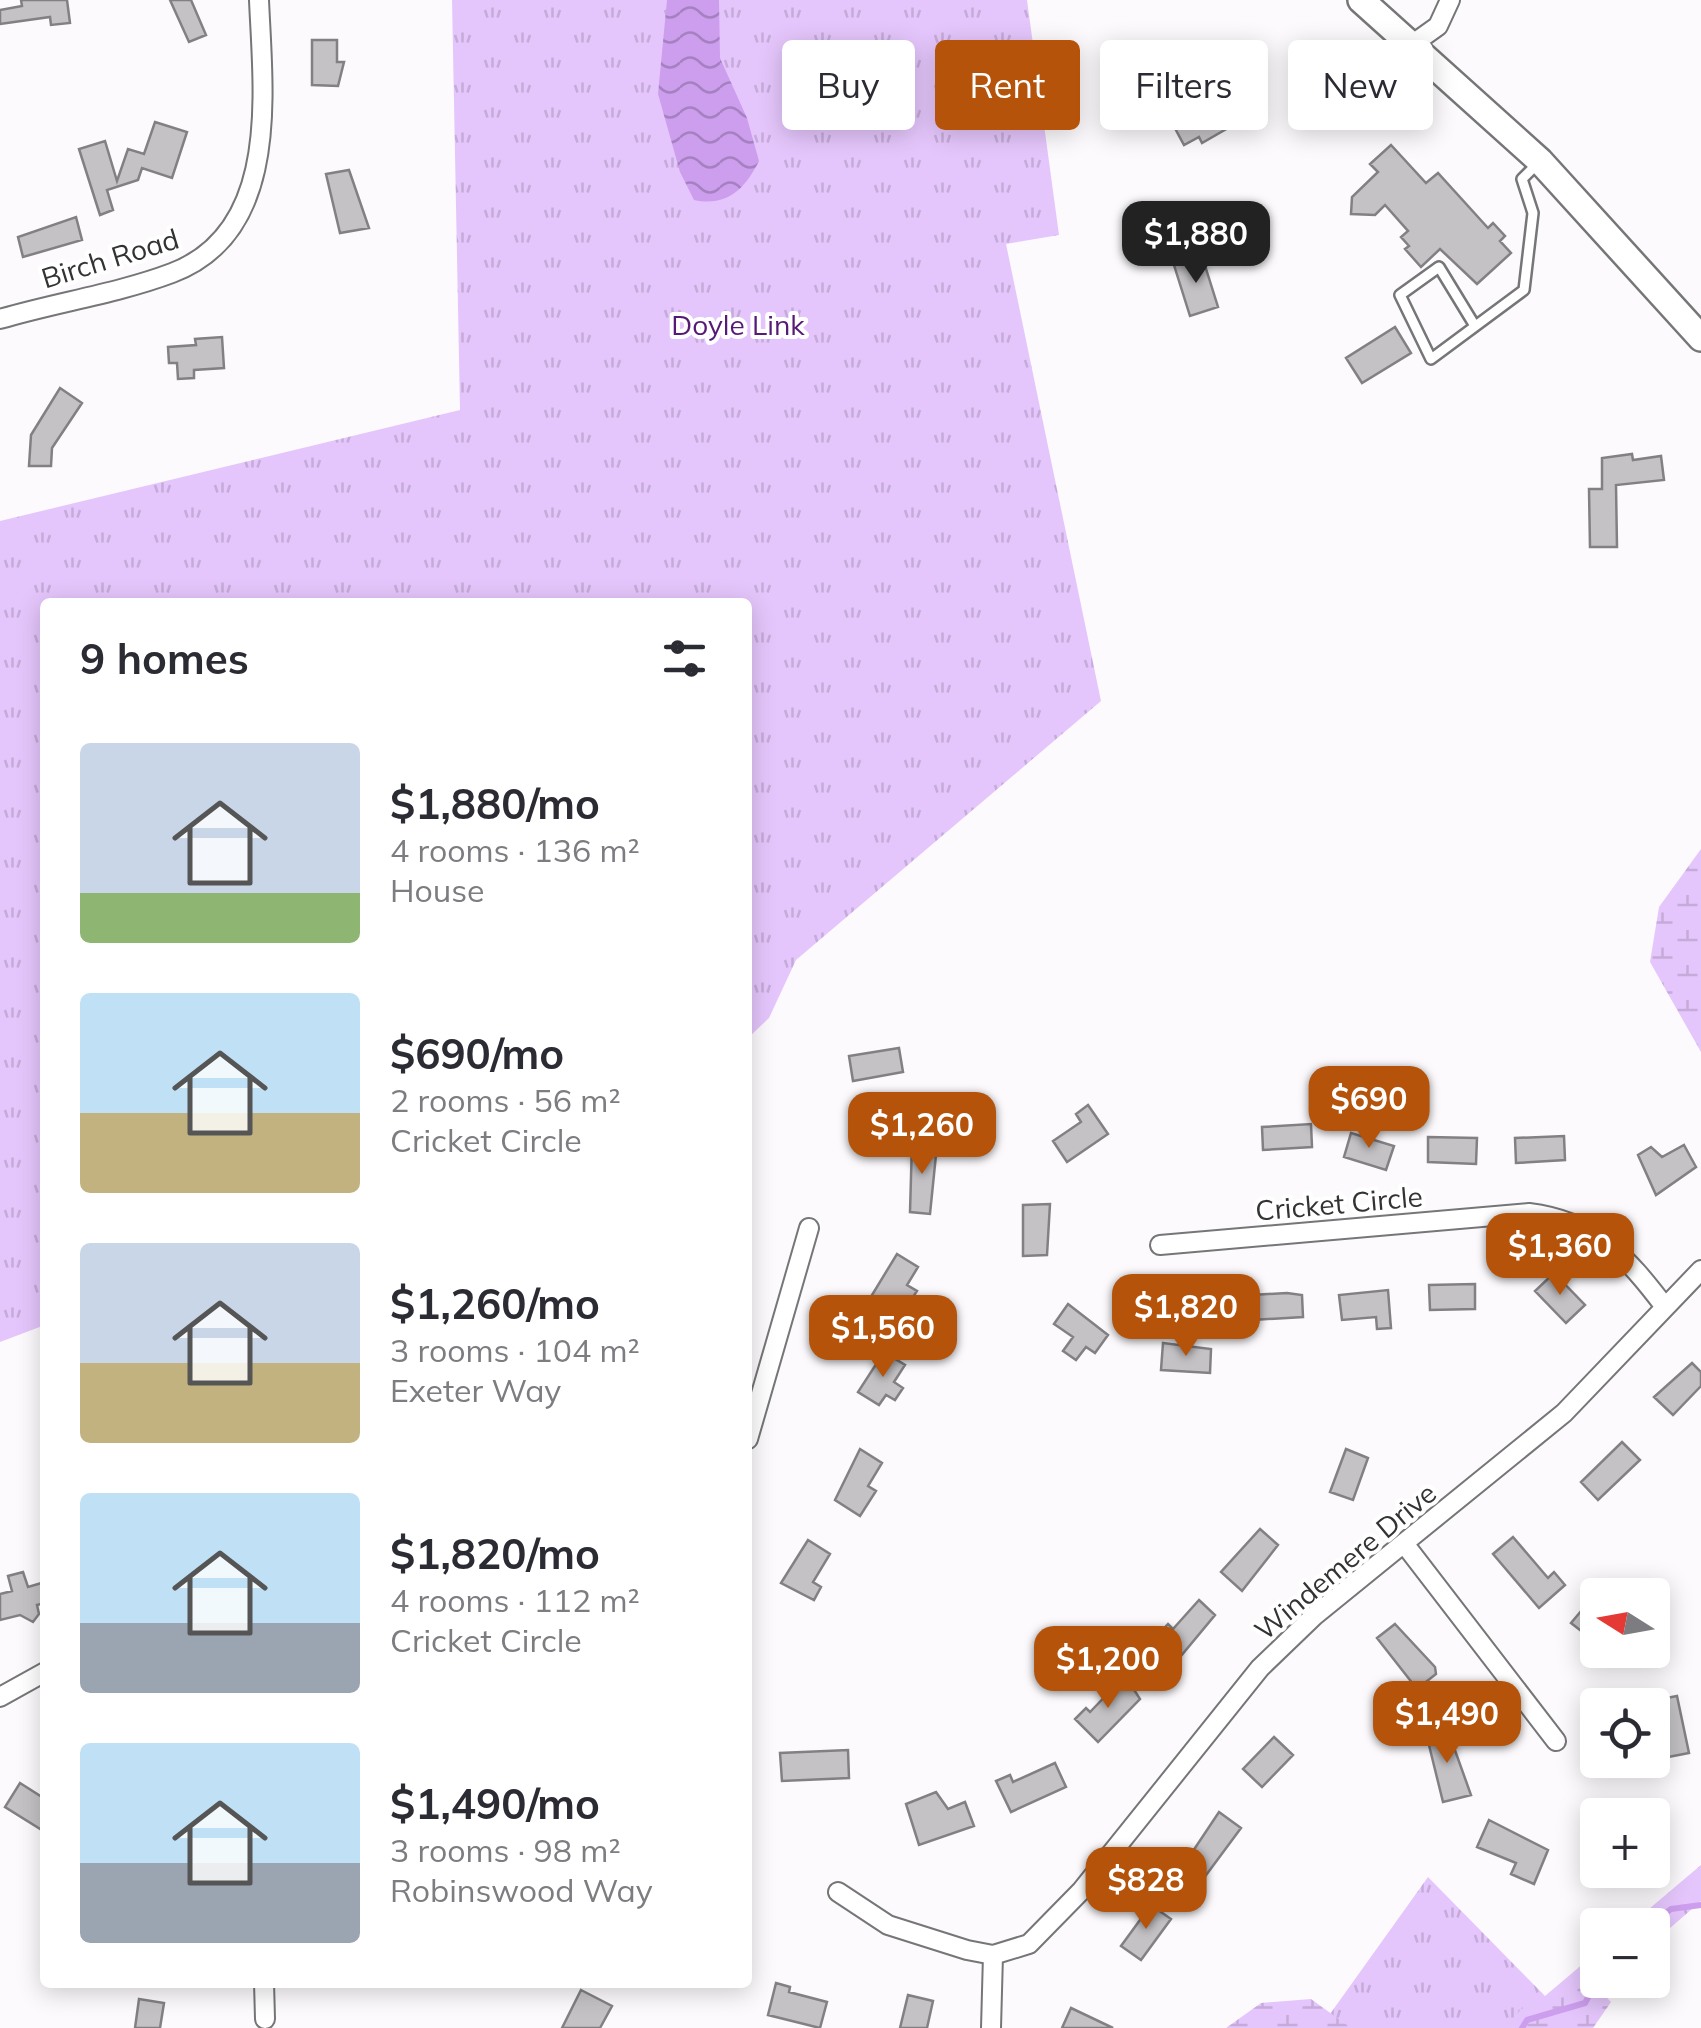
<!DOCTYPE html>
<html lang="en">
<head>
<meta charset="utf-8">
<style>
  :root { --surface:#fff; --page:#f2f2f3; --text:#2b2b33; --muted:#7c7c81; --accent:#b45309 }
  body { margin:0; font-family:Mulish,sans-serif; background:var(--page); color:var(--text); height:100vh; display:flex; flex-direction:column; font-size:38px; white-space:nowrap }
  * { box-sizing:border-box; margin:0 }
  p { font-size:32px; color:var(--muted) }
  .icon { flex:none; width:55px; height:55px; fill:none; stroke:currentColor; stroke-width:2; stroke-linecap:round; stroke-linejoin:round }
  .map { position:relative; flex:1; overflow:hidden }
  .panel { position:absolute; left:40px; top:598px; width:712px; height:1390px; display:flex; flex-direction:column; background:var(--surface); border-radius:10px; box-shadow:0 5px 25px #0003 }
  .panel>* { flex:none }
  .guide { position:absolute; left:782px; top:40px; width:768px; height:90px; display:flex; gap:20px }
  .needle { width:65px; rotate:281deg }
  .controls { position:absolute; left:1580px; top:1578px; display:grid; gap:20px }
  .controls a { display:grid; place-items:center; width:90px; height:90px; border-radius:10px; background:var(--surface); box-shadow:0 5px 25px #0003; font-size:50px }
  .price { position:absolute; translate:-50% -85px; padding:0 22px; border-radius:20px; background:var(--accent); color:#fff; font-size:32px; line-height:65px; filter:drop-shadow(0 2px 5px #0008) }
  .price::after { content:''; position:absolute; left:50%; top:60px; width:30px; height:22px; margin-left:-15px; background:inherit; clip-path:polygon(0 0,100% 0,50% 100%) }
  .price.active { background:#222; color:#fff }
  ul { padding:0; list-style:none }
  li { display:flex; align-items:center; gap:30px; height:250px; padding:0 40px }
  li span { display:grid; place-items:center; flex:none; width:280px; height:200px; border-radius:10px; color:#555 }
  li>.icon { margin-inline-start:auto }
  span .icon { width:120px; height:120px; fill:#fffc; stroke-width:1 }
  li b { font-size:42px }
  h2 { display:flex; justify-content:space-between; align-items:center; height:120px; padding:0 40px; font-size:42px }
  .tag { padding:0 35px; border-radius:10px; background:var(--surface); box-shadow:0 5px 25px #0003; font-size:35px; line-height:90px }
  .tag.active { background:var(--accent); color:#fff }
  .map>svg:first-child { display:block }
  .grass { fill:url(#grass-tufts) }
  .wetland { fill:url(#wetland-marsh) }
  .water { fill:url(#water-waves) }
  .lines { fill:none; stroke-linecap:round; stroke-linejoin:round }
  .stream { stroke:#cc9eed; stroke-width:6 }
  .building { fill:#c4c2c5; stroke:#828083; stroke-width:2.5 }
  .lane-casing { stroke:#767577; stroke-width:14 }
  .street-casing { stroke:#767577; stroke-width:22 }
  .secondary-casing { stroke:#767577; stroke-width:30 }
  .lane { stroke:#fff; stroke-width:9 }
  .street { stroke:#fff; stroke-width:18 }
  .secondary { stroke:#fff; stroke-width:25 }
  .labels { text-anchor:middle; dominant-baseline:central; stroke-width:8; stroke-linejoin:round; paint-order:stroke }
  .street-label { font-size:28px; fill:#333234; stroke:#fff }
  .park-label { font-size:28px; fill:#561a76; stroke:#fff }
</style>
</head>
<body>
<div class="map">
<svg width="1701" height="2028" viewBox="0 0 1701 2028">
  <defs>
    <pattern id="grass-tufts" width="24" height="20" patternUnits="userSpaceOnUse" patternTransform="scale(2.5)"><rect width="24" height="20" fill="#e5c6fc"/><path d="M3 7l-1-3M5 7V3M7 7l1-3M15 17l-1-3M17 17v-4M19 17l1-3" fill="none" stroke="#c5abd9"/></pattern>
    <pattern id="wetland-marsh" width="20" height="14" patternUnits="userSpaceOnUse" patternTransform="scale(2.5)"><rect width="20" height="14" fill="#e5c6fc"/><path d="M1 5h8M5 5V1M11 12h8M15 12V8" fill="none" stroke="#c5abd9"/></pattern>
    <pattern id="water-waves" width="16" height="10" patternUnits="userSpaceOnUse" patternTransform="scale(2.5)"><rect width="16" height="10" fill="#cc9eed"/><path d="M0 5q4-4 8 0t8 0" fill="none" stroke="#a681c1"/></pattern>
  </defs>
  <rect width="100%" height="100%" fill="#fcfafd"/>
  <path class="grass" d="M452,0H1027L1059,235L1006,244L1101,701L796,960L769,1018L748,1038V602H45V1325L0,1342V521L460,410Z
    M1701,1865V1901L1653,1943L1652,1925H1630Z
    M1428,1877L1545,1996L1597,1952L1598,1980H1626L1570,2028H1320Z"/>
  <path class="wetland" d="M1701,849V1052L1650,962L1659,907Z
    M1587,1977L1611,2002L1593,2028H1507L1523,2006L1557,1998Z
    M1311,1999L1351,2028H1226L1261,2003Z"/>
  <path class="water" d="M667,0H719L720,58L747,118L759,161C745,189 727,207 694,200L680,172L658,94Z"/>
  <g class="lines">
    <path class="stream" d="M1651,1925L1671,1909L1701,1905
      M1522,2028L1527,2020L1585,2003L1598,1980"/>
  </g>
  <path class="building" d="M21,0H67L70,23L51,25L50,17L0,24V10L22,6Z
    M170,0H191L206,35L189,42Z
    M312,40H337V62H344L338,86L312,85Z
    M1187,75L1208,112L1217,108L1228,128L1202,143L1199,137L1184,145L1156,93Z
    M155,122L187,132L172,178L142,168L138,180L107,190L113,210L100,215L79,149L105,141L117,181L128,149L144,154Z
    M1391,145L1426,183L1438,173L1488,228L1493,223L1505,236L1500,241L1511,253L1477,284L1440,249L1421,267L1405,249L1409,246L1401,237L1408,231L1385,205L1375,215L1351,214L1352,197L1378,172L1370,164Z
    M349,170L369,228L340,233L326,174Z
    M76,217L82,240L23,257L18,237Z
    M1202,256L1218,307L1190,316L1174,265Z
    M1395,327L1411,353L1362,383L1346,358Z
    M222,337L224,368L194,370V378L178,379L177,363H169L168,347L196,345L195,339Z
    M60,388L82,403L52,448L51,466H29L31,435Z
    M1632,454L1633,460L1661,456L1664,480L1616,485L1617,547H1590L1589,489H1602V458Z
    M899,1048L903,1072L853,1081L849,1056Z
    M1088,1105L1108,1134L1067,1162L1053,1141L1081,1122L1076,1114Z
    M1311,1124L1312,1147L1263,1150L1262,1127Z
    M1351,1133L1394,1146L1386,1170L1344,1157Z
    M1564,1136L1565,1160L1516,1163L1515,1138Z
    M1428,1137L1477,1138L1476,1164L1428,1162Z
    M912,1142L937,1145L930,1214L910,1212Z
    M1684,1145L1696,1167L1656,1195L1638,1155L1651,1147L1662,1157Z
    M1050,1204L1047,1255L1023,1256V1205Z
    M897,1254L918,1267L907,1285L917,1291L909,1303L901,1298L895,1308L872,1295Z
    M1554,1273L1585,1305L1566,1323L1535,1291Z
    M1475,1284V1309L1430,1310L1429,1285Z
    M1388,1290L1391,1328L1377,1329L1376,1317L1342,1320L1339,1295Z
    M1287,1293L1302,1295L1303,1317L1253,1320L1252,1295Z
    M1068,1304L1108,1335L1095,1353L1086,1347L1076,1360L1063,1351L1073,1337L1054,1324Z
    M1163,1343L1211,1349L1210,1373L1161,1370Z
    M884,1352L905,1365L894,1382L903,1388L895,1400L886,1395L879,1405L858,1392Z
    M1692,1363L1701,1372V1386L1673,1415L1654,1397Z
    M1622,1442L1640,1460L1598,1500L1581,1482Z
    M860,1449L882,1463L868,1486L876,1491L860,1516L835,1500Z
    M1346,1449L1368,1458L1353,1500L1330,1492Z
    M1260,1529L1278,1545L1242,1591L1221,1572Z
    M1513,1537L1548,1578L1554,1572L1565,1585L1539,1608L1493,1554Z
    M808,1540L830,1554L813,1582L821,1587L814,1600L781,1583Z
    M23,1572L28,1587L45,1582V1603L37,1605L39,1614L33,1622L20,1615L0,1620V1594L12,1591L8,1576Z
    M1598,1591V1644L1571,1623Z
    M1199,1600L1215,1615L1171,1668L1147,1647L1168,1624L1173,1629Z
    M1395,1624L1435,1667L1436,1674L1417,1689L1377,1638Z
    M1119,1682L1133,1688L1140,1699L1098,1742L1075,1719L1086,1708L1090,1712Z
    M1677,1696L1689,1753L1663,1758L1656,1726L1652,1727L1651,1701Z
    M1447,1728L1471,1795L1443,1802L1426,1733Z
    M1274,1737L1293,1755L1262,1787L1243,1769Z
    M848,1750L849,1778L782,1781L780,1753Z
    M1055,1763L1066,1787L1011,1812L996,1781L1010,1775L1013,1782Z
    M20,1783L45,1799V1832L5,1807Z
    M936,1792L948,1809L965,1802L974,1826L919,1845L906,1804Z
    M1219,1812L1241,1828L1198,1886L1179,1872Z
    M1489,1820L1548,1850L1534,1884L1511,1874L1516,1863L1477,1847Z
    M1151,1905L1171,1919L1141,1960L1121,1946Z
    M776,1983L790,1987L789,1992L827,2002L820,2028L768,2015Z
    M581,1990L612,2006L600,2028H562Z
    M908,1995L933,2001L927,2028H900Z
    M139,1999L164,2003L160,2028H135Z
    M1071,2008L1113,2028H1062Z"/>
  <g class="lines">
    <g class="lane-casing">
      <path id="lane" d="M1475,326L1439,267L1400,295L1431,359L1524,290L1533,213L1522,179L1538,163"/>
    </g>
    <g class="street-casing">
      <path id="street" d="M1410,46L1438,26L1450,0
        M0,319C57,302 116,294 172,273C281,232 263,93 259,0
        M1160,1245L1529,1213C1595,1221 1627,1257 1665,1307
        M748,1439L809,1228
        M1406,1546L1556,1741
        M0,1697L45,1672
        M838,1892L888,1925L967,1950L993,1955L1029,1944L1082,1890L1260,1668L1314,1616L1564,1413L1701,1270
        M264,1982L265,2019
        M991,2028L993,1955"/>
    </g>
    <g class="secondary-casing">
      <path id="secondary" d="M1361,0L1540,161L1701,338"/>
    </g>
    <use href="#lane" class="lane"/>
    <use href="#street" class="street"/>
    <use href="#secondary" class="secondary"/>
  </g>
  <g class="labels">
    <g class="street-label">
      <text transform="translate(110 258) rotate(-17)">Birch Road</text>
      <text transform="translate(1339 1203) rotate(-5)">Cricket Circle</text>
      <text transform="translate(1345 1561) rotate(-40)">Windemere Drive</text>
    </g>
    <g class="park-label">
      <text x="738" y="324">Doyle Link</text>
    </g>
  </g>
</svg>
<div class="controls">
<a><svg class="needle" viewBox="-14 -14 28 28"><path d="M0-13l5 13h-10z" fill="#e53935"/><path d="M0 13l5-13h-10z" fill="#7c7c81"/></svg></a>
<a><svg class="icon" aria-label="locate" viewBox="0 0 24 24"><circle cx="12" cy="12" r="6"/><path d="M12 2v4M12 18v4M2 12h4M18 12h4"/></svg></a>
<a>+</a>
<a>−</a>
</div>
<b class="price active" style="left:1196px;top:286px">$1,880</b>
<b class="price" style="left:1369px;top:1151px">$690</b>
<b class="price" style="left:922px;top:1177px">$1,260</b>
<b class="price" style="left:1560px;top:1298px">$1,360</b>
<b class="price" style="left:1186px;top:1359px">$1,820</b>
<b class="price" style="left:883px;top:1380px">$1,560</b>
<b class="price" style="left:1108px;top:1711px">$1,200</b>
<b class="price" style="left:1447px;top:1766px">$1,490</b>
<b class="price" style="left:1146px;top:1932px">$828</b>
<div class="guide">
<a class="tag">Buy</a>
<a class="tag active">Rent</a>
<a class="tag">Filters</a>
<a class="tag">New</a>
</div>
<section class="panel">
<h2>9 homes<svg class="icon" aria-label="filters" viewBox="0 0 24 24"><path d="M4 7h16M4 17h16"/><circle cx="9" cy="7" r="2"/><circle cx="15" cy="17" r="2"/></svg></h2>
<ul>
<li><span style="background:linear-gradient(#c9d6e8 75%,#8fb573 0)"><svg class="icon" aria-label="home" viewBox="0 0 24 24"><path d="M3 11l9-7 9 7M6 9v11h12V9"/></svg></span><div><b>$1,880/mo</b><p>4 rooms · 136 m²</p><p>House</p></div></li>
<li><span style="background:linear-gradient(#bfe0f5 60%,#c2b280 0)"><svg class="icon" aria-label="home" viewBox="0 0 24 24"><path d="M3 11l9-7 9 7M6 9v11h12V9"/></svg></span><div><b>$690/mo</b><p>2 rooms · 56 m²</p><p>Cricket Circle</p></div></li>
<li><span style="background:linear-gradient(#c9d6e8 60%,#c2b280 0)"><svg class="icon" aria-label="home" viewBox="0 0 24 24"><path d="M3 11l9-7 9 7M6 9v11h12V9"/></svg></span><div><b>$1,260/mo</b><p>3 rooms · 104 m²</p><p>Exeter Way</p></div></li>
<li><span style="background:linear-gradient(#bfe0f5 65%,#9aa5b1 0)"><svg class="icon" aria-label="home" viewBox="0 0 24 24"><path d="M3 11l9-7 9 7M6 9v11h12V9"/></svg></span><div><b>$1,820/mo</b><p>4 rooms · 112 m²</p><p>Cricket Circle</p></div></li>
<li><span style="background:linear-gradient(#bfe0f5 60%,#9aa5b1 0)"><svg class="icon" aria-label="home" viewBox="0 0 24 24"><path d="M3 11l9-7 9 7M6 9v11h12V9"/></svg></span><div><b>$1,490/mo</b><p>3 rooms · 98 m²</p><p>Robinswood Way</p></div></li>
</ul>
</section>
</div>
</body>
</html>
